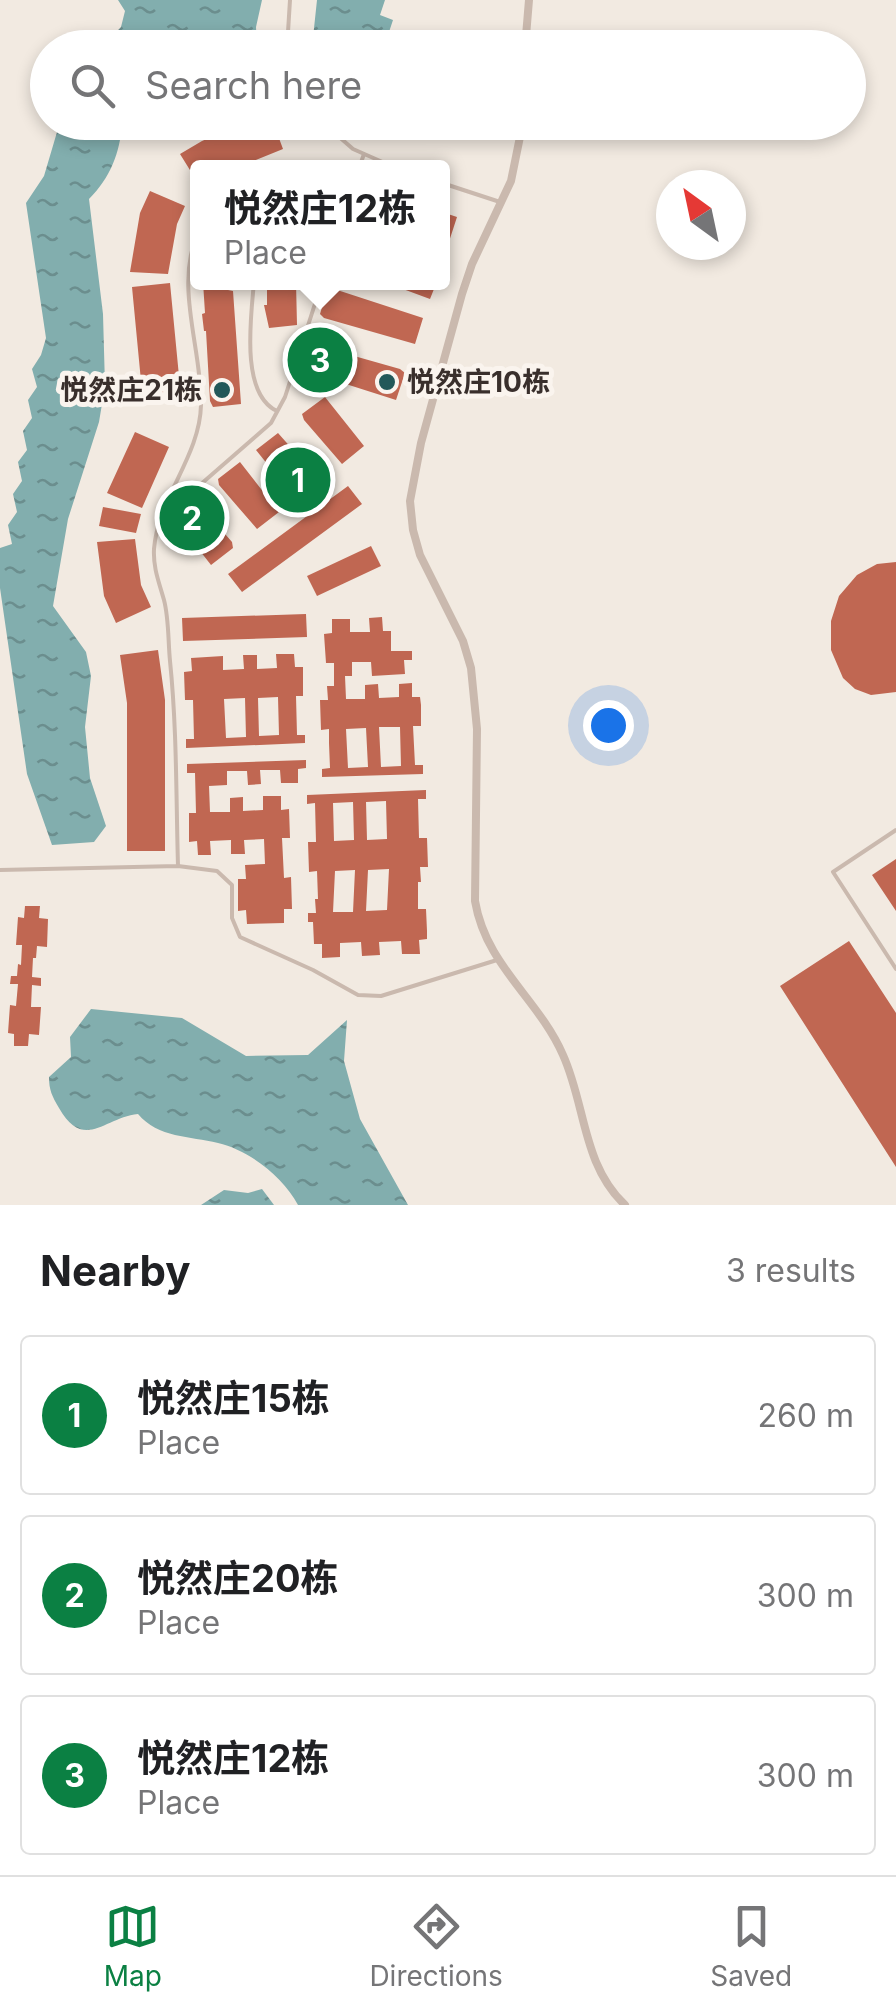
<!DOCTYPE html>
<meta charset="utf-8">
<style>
:root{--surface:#fff;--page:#f6f6f6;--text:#202124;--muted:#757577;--line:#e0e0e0;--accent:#0b8043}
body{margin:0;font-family:Inter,"Noto Sans SC",sans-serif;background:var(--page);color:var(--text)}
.compass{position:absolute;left:656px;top:170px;width:90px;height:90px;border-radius:50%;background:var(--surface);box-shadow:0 5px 15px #0003;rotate:327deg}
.you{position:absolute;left:608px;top:725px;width:35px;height:35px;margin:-25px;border:8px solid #fff;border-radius:50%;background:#1a73e8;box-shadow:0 0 0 15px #1a73e833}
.badge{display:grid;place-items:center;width:65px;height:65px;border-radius:50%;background:var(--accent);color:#fff;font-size:32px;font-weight:700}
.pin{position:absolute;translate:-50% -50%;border:5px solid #fff;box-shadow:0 2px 10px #0006}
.popup{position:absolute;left:190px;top:160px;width:260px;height:130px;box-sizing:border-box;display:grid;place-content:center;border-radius:10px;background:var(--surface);filter:drop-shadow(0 2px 8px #0005);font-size:32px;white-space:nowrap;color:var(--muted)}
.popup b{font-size:38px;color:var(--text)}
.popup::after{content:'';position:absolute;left:50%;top:100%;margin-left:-20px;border:20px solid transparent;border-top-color:var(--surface)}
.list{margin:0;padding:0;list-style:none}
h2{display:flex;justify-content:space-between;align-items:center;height:130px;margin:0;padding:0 40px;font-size:42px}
h2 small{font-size:32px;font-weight:400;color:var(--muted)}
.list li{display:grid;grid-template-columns:65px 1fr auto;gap:30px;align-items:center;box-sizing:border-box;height:160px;margin:0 20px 20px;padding:0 20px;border:2px solid var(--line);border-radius:10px}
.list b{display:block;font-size:38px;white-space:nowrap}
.list p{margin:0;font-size:32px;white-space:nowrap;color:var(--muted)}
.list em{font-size:32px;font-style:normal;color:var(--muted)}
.icon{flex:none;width:55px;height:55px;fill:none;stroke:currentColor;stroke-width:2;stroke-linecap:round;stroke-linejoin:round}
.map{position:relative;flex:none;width:896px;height:1205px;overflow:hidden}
.search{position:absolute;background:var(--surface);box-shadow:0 5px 15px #0003;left:30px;right:30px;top:30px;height:110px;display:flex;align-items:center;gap:25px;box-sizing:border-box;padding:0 35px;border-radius:55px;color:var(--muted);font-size:38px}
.sheet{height:670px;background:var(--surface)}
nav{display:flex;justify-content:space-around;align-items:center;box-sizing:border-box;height:140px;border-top:2px solid var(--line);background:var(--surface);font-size:28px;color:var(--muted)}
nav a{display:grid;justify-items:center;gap:5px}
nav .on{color:var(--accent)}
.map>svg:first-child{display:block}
.water{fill:url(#water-ripples)}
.building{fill:#c06752;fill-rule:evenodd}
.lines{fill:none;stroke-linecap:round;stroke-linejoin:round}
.service{stroke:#cab9ae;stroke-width:4}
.minor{stroke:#cab9ae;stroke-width:8}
.poi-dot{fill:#235859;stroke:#faf4ee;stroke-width:4}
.labels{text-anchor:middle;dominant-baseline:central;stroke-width:10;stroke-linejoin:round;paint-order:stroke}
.poi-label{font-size:28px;font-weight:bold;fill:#392f2c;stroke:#faf4ee;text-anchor:start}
</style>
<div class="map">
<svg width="896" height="1205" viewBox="0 0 896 1205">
<defs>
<pattern id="water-ripples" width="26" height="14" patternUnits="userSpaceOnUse" patternTransform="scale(2.5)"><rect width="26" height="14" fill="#82aeae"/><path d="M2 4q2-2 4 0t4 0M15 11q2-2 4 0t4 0" fill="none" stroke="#6b8e8e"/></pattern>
</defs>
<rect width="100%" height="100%" fill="#f2eae1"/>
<path class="water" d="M118 0H262L256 27 257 47H102L121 27 125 11Z
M317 0H385L380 15 393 20 384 47H312Z
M60 122 125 123 122 124C120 153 110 178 89 199L103 314 105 386 99 422 68 519 53 606 86 652 91 676 85 727 90 778 106 826 94 842 52 845 27 774 0 588V548L12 544 8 525 17 512 13 494 22 481 18 462 27 450 23 431 32 418 28 400 37 387 32 369 41 355 46 338 26 203 44 176Z
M91 1009 182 1018 246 1056 308 1055 347 1020 344 1061 360 1119 408 1205H298C283 1177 249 1150 218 1143 190 1136 158 1138 138 1114 105 1117 84 1152 59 1108 52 1096 49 1090 49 1077L71 1057 70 1037Z
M262 1189 274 1205H201L224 1190 248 1193Z"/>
<path class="building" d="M246 122H273L283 149 236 168H198V183L180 154 202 141Z
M150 191 185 206 177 224 168 274 130 272 140 213Z
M448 214 457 217 444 257 442 218 446 219Z
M203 282H229L228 290 233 291 241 404 213 407 210 401 206 331H204L202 314 205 313Z
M267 282H296L297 325 269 328 264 305H267Z
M384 282H430L428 288 434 289 430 299Z
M170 283 181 397 143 402 132 287Z
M328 287 423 318 415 344 324 318 320 314Z
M317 342 333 348V350L400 369 405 373 396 400 302 370 310 343Z
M325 397 364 446 342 464 304 420 302 414Z
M135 432 169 447 142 508 107 493Z
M278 433 317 477 318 483 296 500 256 450Z
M240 462 279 512 257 529 219 485 218 479Z
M348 486 362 504 242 592 228 574Z
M194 498 232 542 233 548 211 565 172 515Z
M103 507 141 514 136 533 99 526Z
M135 539 141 585 151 607 116 623 104 596 97 542Z
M371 546 381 566 317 596 307 576Z
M896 562V692L871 695 855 689 843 678 831 650V621L839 596 857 575 877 564Z
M306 614 307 637 183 641 182 618Z
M382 617 383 631H391V651H412V660H404L405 674 372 676 371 662H352V676H345L346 699H365V685L378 684 379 698 399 697V684L412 683V697H420L421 705V726H413L415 765H423V774L322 777V769L330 768 329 743V729L321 730 320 700H328L327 686H334V663H326L324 634 332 633V619H350V632H370L369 618ZM379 727H400L401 766 381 767ZM366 728 368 767 348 768 346 729Z
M158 650 165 700V851H127V703L120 655Z
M276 654H294L295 667H303V696H296L297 735H305V743L186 748V739H194L193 700H185L184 672 192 671 191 658 223 656V670L244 669 243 655H257V669L277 668ZM278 697 279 735 259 736 258 698ZM245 698 246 737 226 738 224 699Z
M306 760V768L298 769V783H281L280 770H260L261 784 248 785 247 771H227V785L209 786 210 812H230V798L243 797V811L263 810V796H281V810L289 809 290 838H282L284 878 291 877 292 909H284V923L247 924 246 910 238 911V879H246L245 865 265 864 264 839 244 840 245 854H231V840L210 841 211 855H198L197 841 189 842V813H196L195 773H187V764Z
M426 790V799H418L419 838H427L428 867H420L421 882H418V909H426L427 931V939L419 940 420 954H402L401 941 379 942 380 955 362 956 361 942 340 943V957L322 958V944H314L313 922H308V913H316L315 899H318L317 871 309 872 308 842H316L315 803 307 804V795ZM386 801 387 839 367 840 366 802ZM353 802 354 840 334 841 333 803ZM389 869 387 910 366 911 368 870ZM355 870 353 912H333L335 871Z
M896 859V911L872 875Z
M25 906H40L39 918 48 919 47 947 37 946 36 958H33L32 977 41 978V986L32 985 31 1007H41L39 1035 29 1034 28 1046H14V1034L8 1033 10 1005 16 1006 18 984H10L11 976H17L18 964 21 965 22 945H16L18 917 24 918Z
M849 941 896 1013V1167L780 986Z"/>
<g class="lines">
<path class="service" d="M287 48 290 0
M322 122 353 149 396 168
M359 168 364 154
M442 183 500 202
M254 282C251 317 240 394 277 411
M172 496 193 491 271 423 285 397 322 282
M896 830 833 872 896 969
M178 866C176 797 177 729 170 661 168 641 169 619 164 600 159 582 153 568 154 549 158 498 200 456 201 405 202 348 174 287 198 232
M0 870 178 866 217 871 232 885V918L240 937 313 970 358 995 381 996 497 960"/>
<path class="minor" d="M525 48 529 0
M523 122 511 181 472 264 462 294 421 443 410 501 413 530 420 555 463 641 471 668 477 729 475 901C486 966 538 998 563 1055 586 1106 582 1164 625 1205"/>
</g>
<g class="poi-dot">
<circle cx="387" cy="382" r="10"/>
<circle cx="222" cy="390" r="10"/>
</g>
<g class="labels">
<g class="poi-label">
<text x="407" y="382">悦然庄10栋</text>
<text x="202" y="390" text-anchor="end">悦然庄21栋</text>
</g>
</g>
</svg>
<svg class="compass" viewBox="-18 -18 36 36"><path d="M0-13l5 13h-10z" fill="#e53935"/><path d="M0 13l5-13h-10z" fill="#757577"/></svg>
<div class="you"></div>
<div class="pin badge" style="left:298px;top:480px">1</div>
<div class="pin badge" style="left:192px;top:518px">2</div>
<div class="pin badge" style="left:320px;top:360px">3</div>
<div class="popup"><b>悦然庄12栋</b>Place</div>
<div class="search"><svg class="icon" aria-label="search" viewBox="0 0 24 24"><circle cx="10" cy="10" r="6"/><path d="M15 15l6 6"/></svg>Search here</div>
</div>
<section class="sheet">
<h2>Nearby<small>3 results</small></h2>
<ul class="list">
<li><span class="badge">1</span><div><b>悦然庄15栋</b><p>Place</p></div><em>260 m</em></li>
<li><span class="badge">2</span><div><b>悦然庄20栋</b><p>Place</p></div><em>300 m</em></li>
<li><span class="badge">3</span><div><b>悦然庄12栋</b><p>Place</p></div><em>300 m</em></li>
</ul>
</section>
<nav>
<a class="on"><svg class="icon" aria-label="map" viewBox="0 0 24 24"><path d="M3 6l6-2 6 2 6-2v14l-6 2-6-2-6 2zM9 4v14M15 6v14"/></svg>Map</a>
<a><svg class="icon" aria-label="directions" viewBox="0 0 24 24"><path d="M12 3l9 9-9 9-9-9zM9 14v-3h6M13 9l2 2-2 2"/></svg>Directions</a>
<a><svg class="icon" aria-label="saved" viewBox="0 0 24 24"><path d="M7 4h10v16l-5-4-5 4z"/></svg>Saved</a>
</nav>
